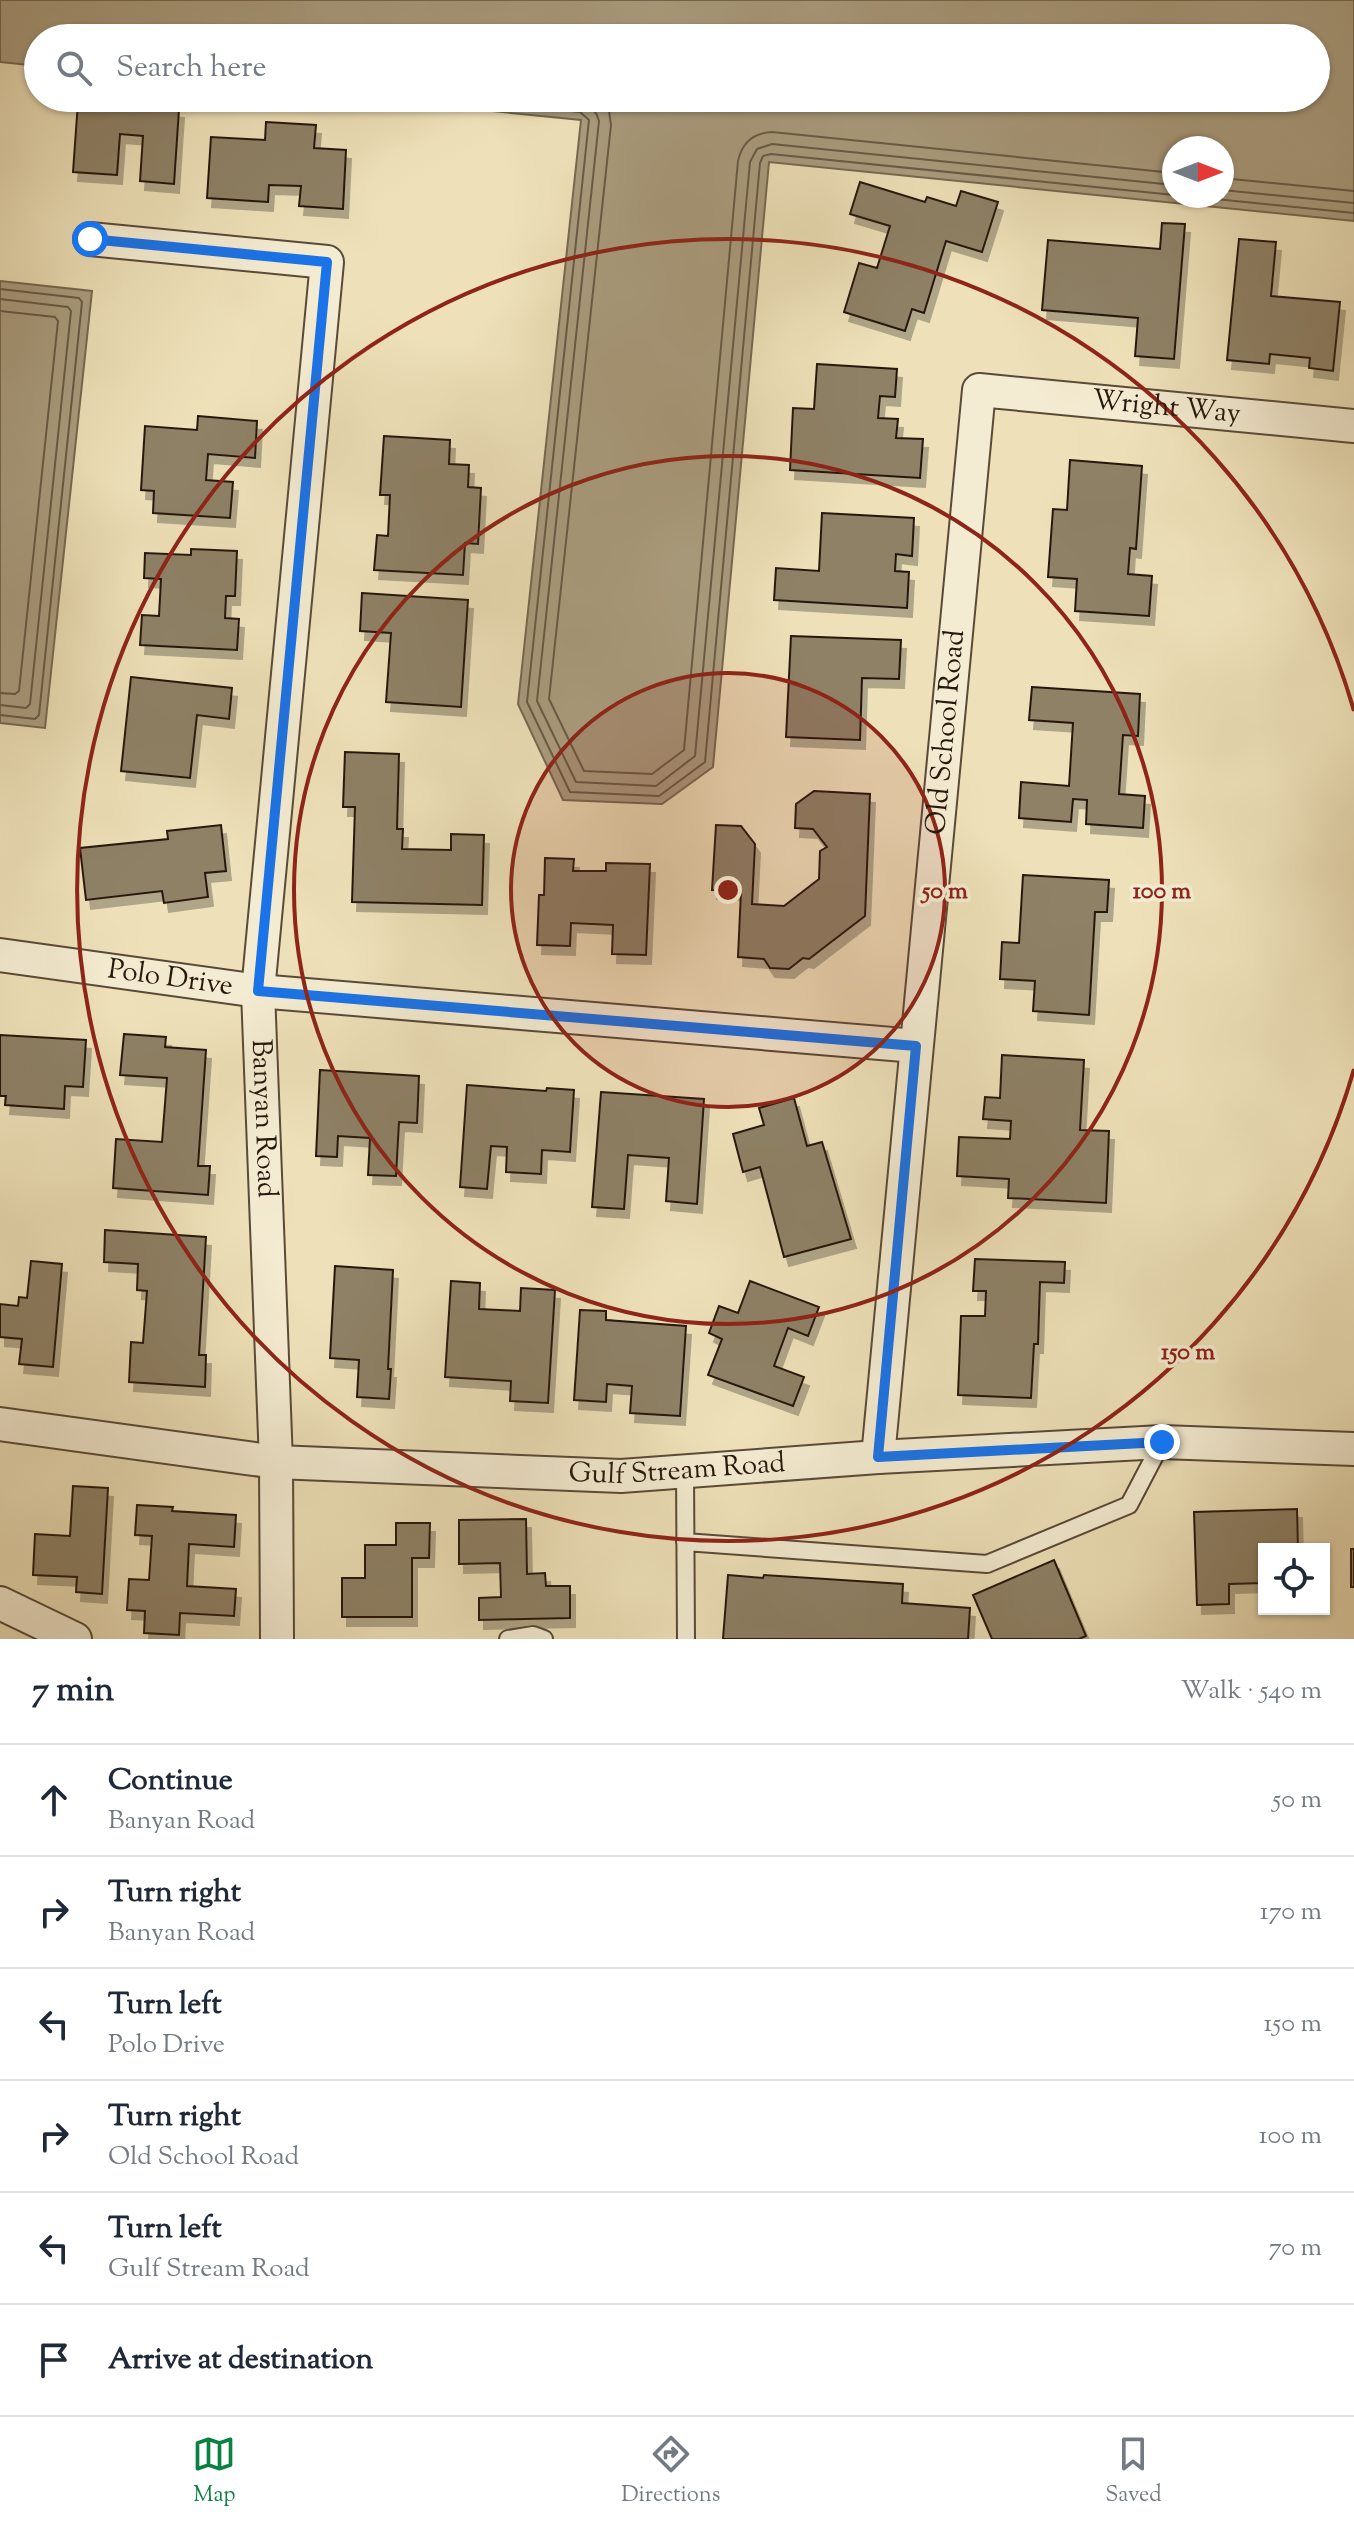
<!DOCTYPE html>
<meta charset="utf-8">
<style>
:root{--surface:#fff;--page:#f2f2f3;--text:#1f2937;--muted:#747a83;--line:#e0e1e3;--accent:#0b8043}
body{margin:0;font-family:"Sorts Mill Goudy",serif;background:var(--page);color:var(--text)}
.controls{position:absolute;right:24px;bottom:24px;display:grid;overflow:hidden;border-radius:0px;box-shadow:0 2px 6px #0004}
.controls button{width:72px;height:72px;display:grid;place-items:center;padding:0;border:0;border-bottom:2px solid var(--line);background:var(--surface);color:var(--text);font:40px sans-serif}
.compass{position:absolute;left:1162px;top:136px;width:72px;height:72px;border-radius:50%;background:var(--surface);box-shadow:0 2px 6px #0004;rotate:90deg}
.stop{position:absolute;width:24px;height:24px;margin:-18px;border:6px solid #1a73e8;border-radius:50%;background:#fff}
.stop.end{background:#1a73e8;border-color:#fff;box-shadow:0 2px 8px #0008}
.list{margin:0;padding:0;list-style:none}
h2{display:flex;justify-content:space-between;align-items:center;height:104px;margin:0;padding:0 32px;font-size:34px}
h2 small{font-size:26px;font-weight:400;color:var(--muted)}
.list li{display:grid;grid-template-columns:52px 1fr auto;gap:24px;align-items:center;box-sizing:border-box;height:112px;padding:0 32px;border-top:2px solid var(--line)}
.list b{display:block;font-size:30px;white-space:nowrap}
.list p{margin:0;font-size:26px;white-space:nowrap;color:var(--muted)}
.list em{font-size:26px;font-style:normal;color:var(--muted)}
.icon{flex:none;width:44px;height:44px;fill:none;stroke:currentColor;stroke-width:2;stroke-linecap:round;stroke-linejoin:round}
.map{position:relative;flex:none;width:1354px;height:1639px;overflow:hidden}
.search{position:absolute;background:var(--surface);box-shadow:0 2px 6px #0004;left:24px;right:24px;top:24px;height:88px;display:flex;align-items:center;gap:20px;box-sizing:border-box;padding:0 28px;border-radius:44px;color:var(--muted);font-size:30px}
.sheet{height:776px;background:var(--surface)}
nav{display:flex;justify-content:space-around;align-items:center;box-sizing:border-box;height:112px;border-top:2px solid var(--line);background:var(--surface);font-size:22px;color:var(--muted)}
nav a{display:grid;justify-items:center;gap:4px}
nav .on{color:var(--accent)}
.map>svg:first-child{display:block}
.water{fill:#aa9d7f;stroke:#766851;stroke-width:2;fill-rule:evenodd}
.lines{fill:none;stroke-linecap:round;stroke-linejoin:round}
.shore{stroke:#685a46;stroke-width:2}
.building{fill:#8e8166;stroke:#27180d;stroke-width:2;filter:url(#shadow)}
.lane-casing{stroke:#594a38;stroke-width:20}
.street-casing{stroke:#594a38;stroke-width:36}
.lane{stroke:#f4ecd2;stroke-width:16}
.street{stroke:#f4ecd2;stroke-width:32}
.route{stroke:#1a73e8;stroke-width:10}
.ring{fill:none;stroke:#8f2418;stroke-width:4}
.labels{text-anchor:middle;dominant-baseline:central;stroke-width:7;stroke-linejoin:round;paint-order:stroke}
.street-label{font-size:28px;fill:#27180d;stroke:#f4ecd2}
.centre{fill:#8f2418;stroke:#f4ecd2;stroke-width:4}
.ring-label{font-size:24px;text-anchor:middle;font-weight:bold;fill:#8f2418;stroke:#f4ecd2;stroke-width:7;stroke-linejoin:round;paint-order:stroke}
</style>
<div class="map">
<svg width="1354" height="1639" viewBox="0 0 1354 1639">
<defs>
<filter id="shadow"><feDropShadow dx="5" dy="9" stdDeviation="0" flood-color="#0004"/></filter>
</defs>
<rect width="100%" height="100%" fill="#eee1b9"/>
<filter id="stains"><feTurbulence type="fractalNoise" baseFrequency=".0025" numOctaves="4"/><feColorMatrix values="0 0 0 0 .2 0 0 0 0 .09 0 0 0 0 .02 0 0 0 .5 -.17"/></filter>
<radialGradient id="worn" r=".72"><stop offset=".6" stop-color="#630" stop-opacity="0"/><stop offset="1" stop-color="#630" stop-opacity=".3"/></radialGradient>
<path class="water" d="M0 0H1354V221L769 162 713 767 662 804 563 800 518 704 581 120 362 98H1316V38H38V66L0 62ZM1174 148H1222V196H1174Z
M0 281 92 291 45 728 0 723Z"/>
<g class="lines">
<path class="shore" d="M443 98 580 112 589 120 527 702 570 792 659 796 705 762 760 163 763 156 771 154 1174 195
M545 98C565 100 593 96 599 121L537 701 576 782 656 786 695 756 750 162 757 149 772 144 1174 185
M600 98 609 111 611 125 549 699 584 771 652 774 684 750 738 161C742 143 753 133 772 132L1174 173
M1222 178 1354 191
M1222 190 1354 203
M1186 196 1354 213
M0 289 79 298 82 302 39 715 35 719 0 715
M0 299 68 307 71 311 30 704 26 708 0 705
M0 311 55 317 58 321 19 691 15 694 0 693"/>
</g>
<path class="building" d="M78 102 179 109 174 184 140 181 143 136 120 134 117 175 73 172Z
M266 122 316 125 314 148 346 150 343 209 299 206 301 186 269 185 268 202 207 198 211 137 265 140Z
M860 182 925 202 927 197 956 206 961 191 998 202 982 252 946 241 924 313 912 309 905 331 844 312 859 263 877 268 890 226 850 214Z
M1162 223 1185 224 1174 359 1135 356 1138 318 1042 310 1048 240 1160 249Z
M1239 239 1276 242 1271 296 1340 302 1333 371 1309 368 1310 358 1270 354 1269 364 1227 360Z
M817 364 897 369 895 397 880 396 878 418 898 419 896 438 923 439 920 478 790 470 793 408 814 409Z
M198 416 257 421 255 458 208 454 206 480 233 482 230 518 153 513 154 491 141 490 145 426 197 430Z
M384 436 450 440 449 464 469 465 468 487 481 488 478 544 465 543 463 575 374 570 377 535 388 536 390 495H380Z
M1070 460 1142 466 1136 549 1130 548 1128 574 1152 576 1149 616 1075 611 1077 579 1048 577 1053 509 1067 510Z
M822 513 914 518 912 556 896 554 895 571 909 572 907 608 774 600 776 568 819 571Z
M191 549 237 551 235 596H226L225 618 239 619 237 650 140 645 142 615 159 616 161 579 144 578 145 553 191 555Z
M362 593 468 600 461 707 386 702 391 633 360 631Z
M791 636 901 640 899 679 862 678 860 740 786 737Z
M131 677 232 688 229 719 197 715 190 778 121 771Z
M1032 687 1140 694 1138 736 1123 735 1119 794 1145 796 1143 828 1086 824 1087 800 1073 799 1071 822 1019 818 1021 782 1069 786 1073 723 1029 720Z
M345 752 399 754 397 829H403L402 849 451 850V834L484 835 482 905 352 902 355 807H343Z
M814 791 870 794 865 916 809 959 803 958 789 969 770 968 764 959 738 957 741 891 712 890 716 825 741 826 755 844 752 904 784 906 819 879 820 851 827 847 813 829 795 828 796 804Z
M221 825 226 871 205 873 208 897 164 903 162 891 86 900 80 848 168 839 167 831Z
M545 858 574 859 573 871H606V863L650 864 646 955 612 954 613 925 571 923 570 946 537 945 539 895H544Z
M1023 875 1109 880 1107 912H1095L1089 1015 1033 1011 1035 981 1000 979 1002 942 1019 943Z
M124 1034 166 1037 165 1047 206 1050 198 1166H210L208 1195 113 1188 116 1139 162 1142 167 1078 120 1075Z
M0 1035 86 1040 83 1087 65 1086 64 1109 5 1105 6 1096H0Z
M1002 1055 1084 1060 1080 1130 1109 1131 1106 1203 1008 1198 1009 1179 957 1176 959 1137 1010 1139 1011 1121 983 1119 985 1097 1000 1098Z
M320 1070 419 1076 417 1123 399 1122 396 1176 368 1175 370 1138 338 1136 337 1157 316 1156Z
M467 1085 546 1091 547 1088 574 1090 570 1152 542 1150 541 1174 506 1172 507 1147 491 1146 487 1189 460 1187Z
M601 1092 704 1099 697 1204 666 1201 669 1158 628 1155 624 1209 592 1207Z
M794 1098 807 1146 822 1142 851 1239 784 1257 760 1167 743 1172 733 1134 764 1125 759 1108Z
M105 1230 206 1237 199 1355H206L205 1387 129 1382 131 1342 143 1343 147 1291 137 1290 138 1264 104 1262Z
M975 1259 1065 1262 1064 1283 1040 1282 1038 1344H1034L1031 1398 958 1395 961 1316H985L986 1291H973Z
M31 1261 62 1264 53 1367 19 1364 22 1339 0 1337V1304L18 1306 19 1297 27 1298Z
M335 1266 393 1270 388 1369H391L389 1399 357 1397 359 1360 330 1358Z
M451 1281 480 1283 479 1309 520 1311 521 1288 555 1290 548 1403 510 1401 511 1381 445 1377Z
M750 1281 819 1307 808 1336 788 1328 774 1366 804 1377 793 1406 708 1375 722 1339 709 1333 719 1306 738 1313Z
M580 1310 606 1311V1320L686 1326 680 1416 630 1413 632 1386 607 1384 606 1402 574 1400Z
M73 1486 108 1488 102 1594 76 1592 77 1577 33 1575 35 1534 70 1536Z
M137 1505 173 1507 172 1511 236 1515 234 1547 189 1544 187 1586 236 1589 234 1616 180 1613 179 1635 144 1633 145 1611 127 1610 129 1579 149 1580 152 1536 135 1535Z
M1297 1509 1298 1549H1264V1583L1229 1584V1604L1197 1605 1194 1512Z
M526 1519 527 1574 545 1573 546 1586H570V1618L479 1620V1598L501 1597 500 1563 459 1564V1520Z
M396 1523H430L429 1558H412V1617H342V1578H365V1545H396Z
M1351 1549H1354V1587H1351Z
M1054 1560 1086 1636 1079 1639H992L973 1595Z
M728 1575 763 1578 764 1575 903 1584 902 1603 970 1608 968 1639H723Z"/>
<g class="lines">
<defs>
<path id="lane" d="M685 1471 686 1639
M685 1542 987 1564 1129 1505 1162 1442
M508 1639 533 1635 544 1639"/>
<g id="street">
<path id="s1" d="M90 239 327 262 258 991 276 1462 277 1639"/>
<path id="s2" d="M0 955 258 991 916 1046"/>
<path id="s3" d="M0 1424 276 1462 621 1476 878 1457 1162 1442 1354 1449"/>
<path id="s4" d="M878 1457 979 390 1354 426"/>
<path d="M0 1603 75 1639"/>
</g>
</defs>
<use href="#lane" class="lane-casing"/>
<use href="#street" class="street-casing"/>
<use href="#lane" class="lane"/>
<use href="#street" class="street"/>
</g>
<g class="lines">
<path class="route" d="M90 239 327 262 258 991 916 1046 878 1457 1162 1442"/>
</g>
<circle cx="728" cy="890" r="217" fill="#8f2418" fill-opacity=".12"/>
<g class="ring">
<circle cx="728" cy="890" r="217"/>
<circle cx="728" cy="890" r="434"/>
<path d="M1354 1069A651 651 0 1 1 1354 711"/>
</g>
<g class="labels">
<g class="street-label">
<text stroke="none"><textPath href="#s4" startOffset="1260">Wright Way</textPath></text>
<text stroke="none"><textPath href="#s4" startOffset="728">Old School Road</textPath></text>
<text stroke="none"><textPath href="#s2" startOffset="172">Polo Drive</textPath></text>
<text stroke="none"><textPath href="#s1" startOffset="1098">Banyan Road</textPath></text>
<text stroke="none"><textPath href="#s3" startOffset="680">Gulf Stream Road</textPath></text>
</g>
</g>
<circle cx="728" cy="890" r="12" class="centre"/>
<g class="ring-label">
<text x="945" y="898">50 m</text>
<text x="1162" y="898">100 m</text>
<text x="1188" y="1359">150 m</text>
</g>
<rect width="100%" height="100%" filter="url(#stains)"/>
<rect width="100%" height="100%" fill="url(#worn)"/>
</svg>
<div class="controls">
<button><svg class="icon" aria-label="locate" viewBox="0 0 24 24"><circle cx="12" cy="12" r="6"/><path d="M12 2v4M12 18v4M2 12h4M18 12h4"/></svg></button>
</div>
<svg class="compass" viewBox="-18 -18 36 36"><path d="M0-13l5 13h-10z" fill="#e53935"/><path d="M0 13l5-13h-10z" fill="#747a83"/></svg>
<div class="stop" style="left:90px;top:239px"></div>
<div class="stop end" style="left:1162px;top:1442px"></div>
<div class="search"><svg class="icon" aria-label="search" viewBox="0 0 24 24"><circle cx="10" cy="10" r="6"/><path d="M15 15l6 6"/></svg>Search here</div>
</div>
<section class="sheet">
<h2>7 min<small>Walk · 540 m</small></h2>
<ul class="list">
<li><svg class="icon" aria-label="ahead" viewBox="0 0 24 24"><path d="M12 20V5M6 11l6-6 6 6"/></svg><div><b>Continue</b><p>Banyan Road</p></div><em>50 m</em></li>
<li><svg class="icon" aria-label="right" viewBox="0 0 24 24"><path d="M7 20v-9h11M14 6l5 5-5 5"/></svg><div><b>Turn right</b><p>Banyan Road</p></div><em>170 m</em></li>
<li><svg class="icon" aria-label="left" viewBox="0 0 24 24"><path d="M17 20v-9H6M10 6l-5 5 5 5"/></svg><div><b>Turn left</b><p>Polo Drive</p></div><em>150 m</em></li>
<li><svg class="icon" aria-label="right" viewBox="0 0 24 24"><path d="M7 20v-9h11M14 6l5 5-5 5"/></svg><div><b>Turn right</b><p>Old School Road</p></div><em>100 m</em></li>
<li><svg class="icon" aria-label="left" viewBox="0 0 24 24"><path d="M17 20v-9H6M10 6l-5 5 5 5"/></svg><div><b>Turn left</b><p>Gulf Stream Road</p></div><em>70 m</em></li>
<li><svg class="icon" aria-label="arrive" viewBox="0 0 24 24"><path d="M6 21V4h12l-3 4 3 4H6"/></svg><div><b>Arrive at destination</b></div></li>
</ul>
</section>
<nav>
<a class="on"><svg class="icon" aria-label="map" viewBox="0 0 24 24"><path d="M3 6l6-2 6 2 6-2v14l-6 2-6-2-6 2zM9 4v14M15 6v14"/></svg>Map</a>
<a><svg class="icon" aria-label="directions" viewBox="0 0 24 24"><path d="M12 3l9 9-9 9-9-9zM9 14v-3h6M13 9l2 2-2 2"/></svg>Directions</a>
<a><svg class="icon" aria-label="saved" viewBox="0 0 24 24"><path d="M7 4h10v16l-5-4-5 4z"/></svg>Saved</a>
</nav>
